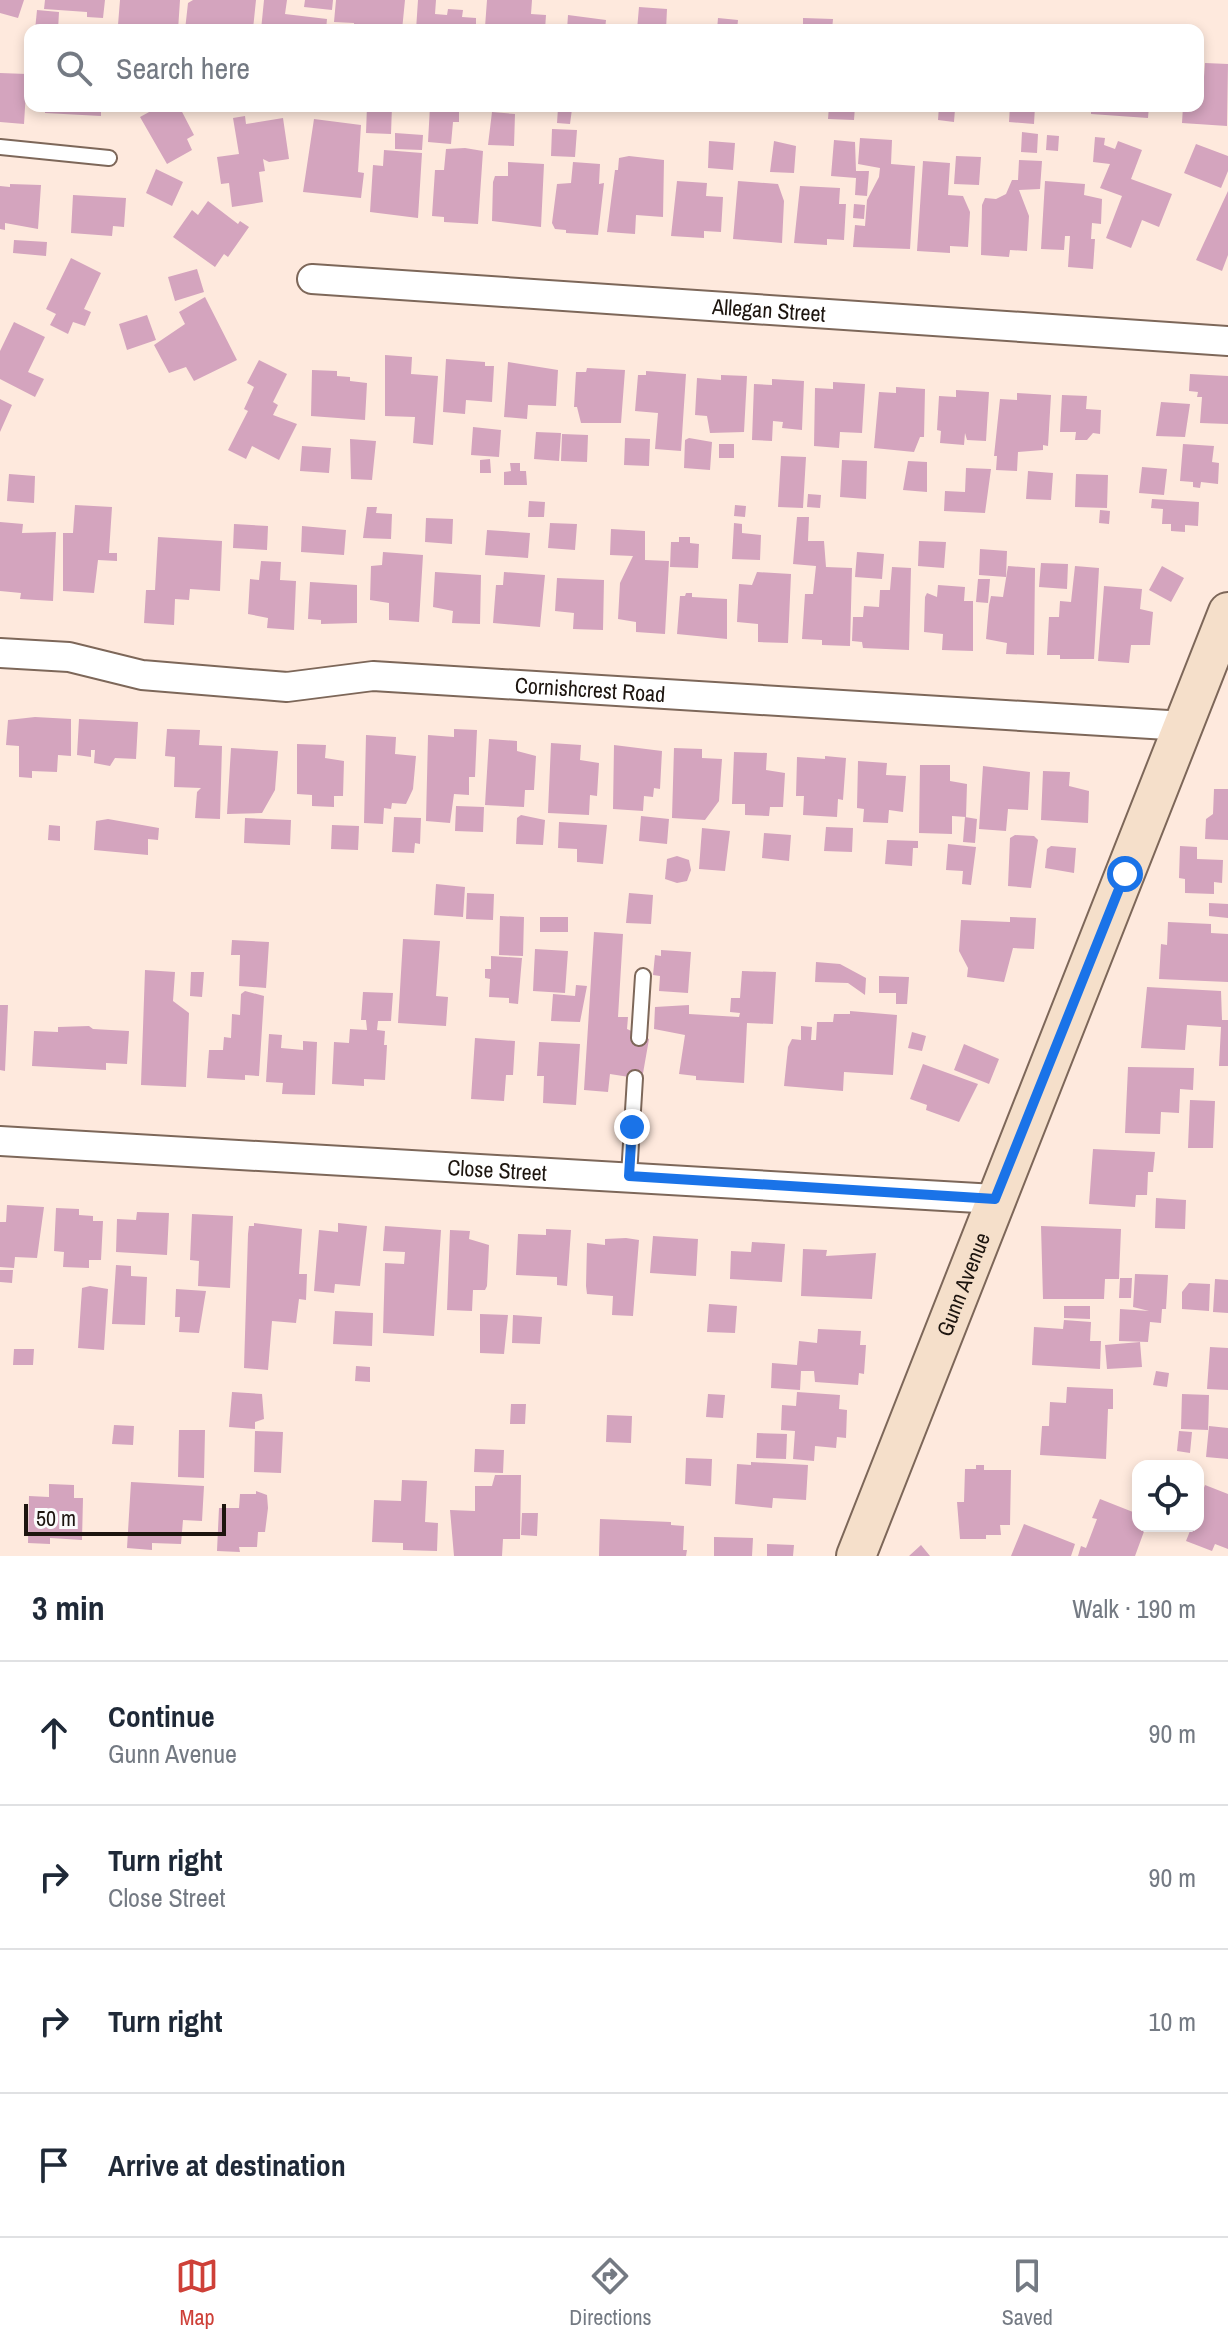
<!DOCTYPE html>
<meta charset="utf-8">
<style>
:root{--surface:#fff;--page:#f2f2f3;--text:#1f2937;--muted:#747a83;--line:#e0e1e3;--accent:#ce4038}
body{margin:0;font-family:"Archivo Narrow",sans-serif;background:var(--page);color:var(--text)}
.controls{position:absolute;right:24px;bottom:24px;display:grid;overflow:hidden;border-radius:16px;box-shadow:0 4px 12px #0003}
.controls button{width:72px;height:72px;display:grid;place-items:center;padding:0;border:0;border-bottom:2px solid var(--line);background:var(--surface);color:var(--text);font:40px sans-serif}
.scale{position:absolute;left:24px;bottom:20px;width:202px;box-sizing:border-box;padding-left:8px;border:4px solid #1d150f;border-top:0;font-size:22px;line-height:28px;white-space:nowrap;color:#1d150f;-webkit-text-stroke:6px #fbfbfb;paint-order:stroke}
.stop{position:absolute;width:24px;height:24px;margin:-18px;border:6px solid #1a73e8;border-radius:50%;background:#fff}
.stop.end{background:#1a73e8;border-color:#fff;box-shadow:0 2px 8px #0008}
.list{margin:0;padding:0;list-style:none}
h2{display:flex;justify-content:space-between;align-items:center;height:104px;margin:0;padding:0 32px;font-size:34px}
h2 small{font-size:26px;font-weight:400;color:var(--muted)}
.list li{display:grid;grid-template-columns:52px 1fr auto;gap:24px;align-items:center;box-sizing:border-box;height:144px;padding:0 32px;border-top:2px solid var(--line)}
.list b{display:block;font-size:30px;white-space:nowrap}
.list p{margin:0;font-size:26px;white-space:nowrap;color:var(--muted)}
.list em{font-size:26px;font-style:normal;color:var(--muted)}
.icon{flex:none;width:44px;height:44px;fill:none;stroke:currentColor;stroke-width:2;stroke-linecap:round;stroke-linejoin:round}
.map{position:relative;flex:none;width:1228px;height:1556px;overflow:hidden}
.search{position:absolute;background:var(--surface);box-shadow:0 4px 12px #0003;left:24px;right:24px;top:24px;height:88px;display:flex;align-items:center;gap:20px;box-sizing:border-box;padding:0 28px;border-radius:16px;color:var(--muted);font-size:30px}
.sheet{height:680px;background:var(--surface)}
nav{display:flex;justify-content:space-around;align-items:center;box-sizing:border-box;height:112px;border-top:2px solid var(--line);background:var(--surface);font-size:22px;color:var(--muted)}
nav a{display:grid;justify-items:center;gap:4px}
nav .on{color:var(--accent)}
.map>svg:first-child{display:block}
.building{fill:#d4a4be}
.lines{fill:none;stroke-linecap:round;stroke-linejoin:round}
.lane-casing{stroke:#7d6759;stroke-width:18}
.street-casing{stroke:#7d6759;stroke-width:32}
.secondary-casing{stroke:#7d6759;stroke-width:42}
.lane{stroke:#fff;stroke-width:14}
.street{stroke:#fff;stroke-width:28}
.secondary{stroke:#f5dfca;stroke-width:38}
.route{stroke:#1a73e8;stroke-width:10}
.labels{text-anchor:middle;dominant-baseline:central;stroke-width:7;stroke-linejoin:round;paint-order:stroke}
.street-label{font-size:22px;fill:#1d150f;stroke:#fbfbfb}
</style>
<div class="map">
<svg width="1228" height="1556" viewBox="0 0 1228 1556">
<rect width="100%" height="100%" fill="#fee9dd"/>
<path class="building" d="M0 0H24L18 18 0 13Z
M45 0H105L103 18 87 17V12L44 9Z
M120 0H180L178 30H135V26L118 25Z
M193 0H256L253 29 185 30 188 3Z
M264 0H287L285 14 327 19 326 30H261Z
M305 0H333L332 10 304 7Z
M336 0H405L402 30H354V23L334 22Z
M418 0H436L435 14 447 15 448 9 463 10 462 17 476 18V30H416Z
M487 0H532L531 14 546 15 545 30 485 27Z
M639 7 667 9 666 30H637Z
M37 10 59 12 58 30H35Z
M568 15 606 20 605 30H567Z
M718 18 738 20 737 30H717Z
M803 18 833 19 832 30H803Z
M1205 63 1228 64 1227 126 1182 123 1183 106H1198V77H1204Z
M0 73 27 74 24 124 0 122Z
M45 106H101V116L45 113Z
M160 106H179L194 135 187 139 192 150 167 164 140 117Z
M367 106H392L391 134 366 133Z
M430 106H459V122H453L451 144 428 142Z
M829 106H855L854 120 828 119Z
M939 106H982V111L955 109 954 122 938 120Z
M1010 106H1035L1034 124 1009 122Z
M1091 106H1149L1148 118 1091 114Z
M558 108 572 109 570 124 557 123Z
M492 112 515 114 514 146 488 145Z
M245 116 246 124 283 118 289 159 269 162 263 159 265 171 259 172 263 202 232 207 229 183 221 184 217 157 239 154 233 118Z
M314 119 361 125 358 172 364 173 361 198 303 192Z
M552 129 577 130 575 157 551 156Z
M1022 132 1038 134 1037 153 1021 152Z
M395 133 423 135 422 150 395 149Z
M1047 135 1059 136 1058 151 1046 150Z
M1095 137 1105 138 1104 145 1115 149 1118 141 1142 150 1131 179 1172 194 1159 227 1142 220 1131 248 1106 238 1122 196 1100 188 1110 164 1093 162Z
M860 138 892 140 891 164 915 166 910 249 853 247 855 225 865 226 867 200 879 177 880 168 858 164Z
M834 140 855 142 856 171H869L867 196 855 195 856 178 831 176Z
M709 141 735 143 733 170 708 168Z
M774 141 796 146 794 173 770 172Z
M1196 144 1228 156V171L1221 188 1184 173Z
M465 148 483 151 478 224 444 222V217L432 216 435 170H444L446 149Z
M384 150 422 153 418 218 370 212 373 165 383 166Z
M629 156 664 160 663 217 636 215 635 234 607 232 615 170H618L619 158Z
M956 156 981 157 979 185 954 184Z
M1019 160 1042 161 1040 189 1019 190 1029 216 1027 251 1010 250 1009 257 981 255 982 205 985 198 996 199 1006 194 1012 180H1018Z
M923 161 950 163 948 195 963 196 970 212 968 247 950 246V253L917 251Z
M508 162 544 164 541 227 492 221 493 182 495 176H508Z
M573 162 600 164 599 184 604 183 598 235 566 233V230L555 229 552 223 557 184 571 183Z
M156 169 183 182 172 206 146 193Z
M677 181 707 183 706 196 723 197 721 232 704 231V238L671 236Z
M738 181 778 184 784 201 782 243 733 239Z
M1045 181 1085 184 1084 195 1102 199 1101 224 1092 223 1091 239H1095L1093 269 1068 267 1070 236H1065L1064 250 1041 249Z
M10 184 41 185 38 229 5 223V230L0 229V186L10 187Z
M800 186 840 188 839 204H846L844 240 827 239V245L794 243Z
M1228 191V255L1222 271 1196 260Z
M73 195 126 198 124 227 113 226 112 236 71 233Z
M208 201 238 224 240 221 249 227 228 257 224 254 215 267 173 237 192 210 198 215Z
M854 204 865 205 864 219 853 218Z
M14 240 47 242 46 256 13 253Z
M71 258 101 273 84 309 91 312 85 326 73 322 68 334 50 325 56 314 46 309Z
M197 269 204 292 175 301 168 277Z
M205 297 237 360 194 381 186 367 169 373 154 345 185 324 179 312Z
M147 315 156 340 127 350 119 324Z
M14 322 45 337 28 372 44 379 35 397 0 379V351Z
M385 355 412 357 411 374 438 376 433 445 413 443 415 417 385 416Z
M446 359 485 362V366H494L492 402 466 400 465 414 443 412Z
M259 360 287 374 273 402 278 405 273 415 297 424 279 460 252 446 246 459 228 450 248 411 244 409 254 387 247 383Z
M508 362 558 370 556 406 528 405 527 419 504 417Z
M587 368 625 370 621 423H581L577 407H574L576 372H586Z
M312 370 337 371V376L350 377V381L367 383 365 420 311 416Z
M646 371 686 374 681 451 655 449 658 413 635 411 638 375H646Z
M1190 374 1228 376V424L1200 423 1202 397H1197L1198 392 1189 391Z
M721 375 747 376 744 432 710 433 707 416 695 415 697 378 721 380Z
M772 379 804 381 802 430 782 428 783 422 773 421 772 441 752 440 754 384 772 385Z
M833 382 865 384 862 433 840 432 839 448 814 446 815 388 833 389Z
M896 387 925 389 924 437H920L914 452 874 448 879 392 896 393Z
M956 390 989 392 986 441 967 440 965 433 964 445 940 443 941 431 937 430 939 396 956 397Z
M1017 393 1051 395 1048 446 1043 445V450L1018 452 1017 471 996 470 997 456H994L1000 399 1017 400Z
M1062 395 1087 396 1086 409 1101 410 1100 434 1093 433 1087 440H1075L1076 432H1060Z
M0 399 12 405 0 432Z
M1161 402 1190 404 1185 437 1156 436Z
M473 427 501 430 499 457 471 455Z
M536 432 561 433 559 461 534 459Z
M562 434 588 435 587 462 561 461Z
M625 438 650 439 649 466 624 465Z
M689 438 712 442 710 470 684 468 685 440Z
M350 439 376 441 372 480 351 479Z
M719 444H734V458H719Z
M1183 444 1214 446 1212 462 1219 463 1218 484 1201 482 1200 488 1193 487V482L1180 481Z
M302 446 331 448 329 473 300 471Z
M781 456 806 457 803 508 778 507Z
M490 459 491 473H480V460Z
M842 460 867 461 866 499 840 497Z
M908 461 927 462V492L903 490Z
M510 463H520V471H526L527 485H504V472L511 471Z
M1142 467 1167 469 1164 495 1139 493Z
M966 468 991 469 985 513 944 511 945 491 965 492Z
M1028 471 1053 473 1051 500 1026 499Z
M9 474 35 476 34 503 7 501Z
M1076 474 1108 475 1107 508 1075 507Z
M808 494 821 495 820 508 807 507Z
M1152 499 1199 502 1198 526 1185 525V532L1171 531V524H1162L1163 509 1151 508Z
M529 501 545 502 544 517H528Z
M75 505 112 507 109 553H117V561L98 560 94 593 63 591V533H73Z
M735 505 746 506 745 517 734 516Z
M367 507H377L376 513 392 514 391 539 363 538Z
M1100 510 1110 511 1109 524 1099 523Z
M797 517H809L808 541H824L826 567 852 568 850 646 822 645V640L802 639 805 594H813L816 566 793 564Z
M426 518 453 519 452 544 425 542Z
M0 522 23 524 22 533 56 532 53 601 20 599 21 593 0 591Z
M550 523 577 524 575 550 548 548Z
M734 523 742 524V533L761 535 760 560 732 559Z
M234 524 268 526 267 550 233 548Z
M302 526 346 530 344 555 301 552Z
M611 529 645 531V560L669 561 665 634 636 632V622L618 619 620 583 633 556 610 555Z
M487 530 530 533 528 558 485 555Z
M158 537 222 541 220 591 190 589 189 600 175 599 174 625 144 623 146 590H155Z
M679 537H690V543L699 544 698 568 670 567 671 542H679Z
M919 541 946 542 944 568 918 566Z
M980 549 1007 551 1006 577 979 575Z
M383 552 423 555 419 622 389 620V603L370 600 371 566 382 565Z
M857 552 884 554 882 579 855 577Z
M261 561 281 562 280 580 296 581 294 630 267 628 268 618 248 614 250 579 259 580Z
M1041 563 1068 564 1067 589 1039 587Z
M1008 566 1035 568 1034 655 1006 654 1007 643 986 639 989 605 991 596 1003 597Z
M1075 566 1099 568 1094 659H1060V655H1047L1049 617H1059L1060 601 1071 602Z
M1162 566 1184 578 1171 602 1149 590Z
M892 567 911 568 909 650 863 648 862 642 852 641 853 617H863L864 606 879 607 880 590H890Z
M435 572 481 575 480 624 452 623 453 611 433 607Z
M504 572 545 575 540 627 493 623 496 585H503Z
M757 572 791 574 788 643 758 642V624L737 622 739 584 752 585Z
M557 578 604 580 603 630 573 629 574 613 555 611Z
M978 579H990L988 603 976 602Z
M310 582 357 585V623L321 624V620L308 619Z
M938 585 965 587 964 601H973V651L942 650 943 634 924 632 925 597 927 593 937 597Z
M1104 586 1142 589 1140 609 1153 612 1150 645H1131L1129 663 1098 661Z
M686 593H692V597L727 599V639L677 634 680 596H685Z
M35 717 71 719V756L58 755 57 772 32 771V778L19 777V746L6 745 8 720Z
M79 719 138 722 136 759 115 758 110 766 94 763 95 750H91V757L77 755Z
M167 729 200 730 199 745 222 746 220 819 195 818 197 792 201 788 174 787 175 757 165 756Z
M454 729 477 730 475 777H469V795L454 794 450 823 426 821 428 735 454 737Z
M366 735 396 737 395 754 416 756 413 789 406 804 392 803 391 809 384 808 383 824 364 823Z
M489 739 517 741V751L536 756 534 790H525L524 807 485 805Z
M551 743 581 745 580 760 599 763 597 796 590 795 589 815 548 813Z
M297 744 326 745 325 758 344 761 343 796H334V807L312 806V795L297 794Z
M614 745 662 751 660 789 654 788 653 797 644 796 643 811 613 809Z
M231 748 278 751 275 790 262 813 227 814Z
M674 748 702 749V758L722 759 719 801 705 820 672 818Z
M734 752 767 753 766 770 785 773 783 807H770L769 816 745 815V804H732Z
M825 756 846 758 843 800 838 799 837 817 803 815 804 796H796L797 757 825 759Z
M858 761 887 763 886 775 906 776 903 812 889 810 888 823 863 822 864 809 857 808Z
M920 765H950V781L967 784 966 817 952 816V834L919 833Z
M983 766 1030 772 1028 810 1008 809 1006 831 979 829Z
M1043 771 1070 772 1069 786 1089 791 1088 823 1041 820Z
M1214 789H1228V840L1205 839 1206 819 1213 814Z
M456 806 484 807 483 832 455 831Z
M521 815 545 820 543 845 516 844 517 818Z
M641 816 669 819 667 844 639 841Z
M394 817 421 818 420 844 415 843 414 853 392 852Z
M965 817 977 819 975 843 963 842Z
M245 818 291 820 290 845 244 843Z
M108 819 159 828 158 840 148 839V855L94 850 96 821Z
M559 822 607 825 603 864 577 862V849L558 848Z
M49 825 60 826V841L48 840Z
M332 825 359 826 358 850 331 849Z
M826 827 853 828 852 852 824 851Z
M702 828 730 831 725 871 699 869Z
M764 833 791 835 789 861 762 858Z
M1015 835 1034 836 1038 840 1031 888 1008 886 1010 838Z
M887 840 918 841V848H913L912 866 885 864Z
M948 844 976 847 971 885 962 884 963 871 946 870Z
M1051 846 1076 848 1074 873 1045 868 1047 849Z
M1180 846 1197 847V859L1223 860 1222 883 1214 882V894L1185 893V879L1179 878Z
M677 856 689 860 691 870 687 881 677 883 665 879 667 859Z
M436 884 465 887 463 917 434 915Z
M467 893 494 894 493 920 466 919Z
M629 893 653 895 651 924 626 923Z
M1209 903 1228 904V918L1209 916Z
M500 916 524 917 523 956 499 955Z
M540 917H568V932H540Z
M1010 917 1036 918 1034 949 1013 948 1004 982 967 977 968 968 959 951 961 920 1010 922Z
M1168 922 1211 924V933L1228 934V982L1159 979 1161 944 1167 945Z
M594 932 623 934 618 1017H628L627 1029 649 1039 642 1079 610 1074 608 1092 584 1090Z
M403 939 440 941 436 996 448 997 446 1026 398 1023Z
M232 940 269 942 266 988 239 986 240 955H231Z
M535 949 568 951 565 993 533 991Z
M661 950 691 952 688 993 659 991 660 976 653 975 655 955 661 956Z
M491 956 522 958 518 1004 509 1003V998L489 997 490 979 485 978V969H491Z
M816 962 840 964 866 978 865 995 848 983 815 982Z
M145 970 175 972 173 1001 189 1013 186 1087 141 1085Z
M742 971 776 972 773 1024 747 1023 744 1083 696 1080V1076L679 1074 685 1035 654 1029 655 1007 689 1005V1014L739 1017 740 1013 730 1012 731 998H740Z
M191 972H204L202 997 190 996Z
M879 976 909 977 907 1004H896V993H879Z
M576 985 587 986 580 1022 551 1021 553 994 575 996Z
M1147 987 1221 991 1222 1020H1228V1066H1219L1221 1027 1187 1025 1185 1050 1141 1048Z
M245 991 264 996 259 1076 245 1075V1080L207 1078 209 1050H223L224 1037 231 1038 232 1014 240 1015 241 994Z
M363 992 393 993 391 1021H378L377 1030 385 1031 384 1045H387L385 1080 364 1079V1086L332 1084 334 1042 349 1043 350 1029 367 1030 366 1020H361Z
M0 1005H8L5 1071 0 1070Z
M850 1011 897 1015 893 1075 844 1072 843 1091 784 1086 788 1047 792 1039 801 1040V1026L812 1027 811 1040H816L817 1022H833L834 1014H850Z
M89 1026 93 1029 129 1031 127 1064 106 1063V1070L32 1066 34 1031 58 1032V1027Z
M912 1032 926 1036 922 1051 908 1048Z
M269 1034 282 1035 281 1048 303 1050V1041L317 1042 315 1095 282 1094 283 1083 266 1082Z
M475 1038 515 1041 513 1075H506L504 1101 471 1099Z
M539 1042 580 1044 576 1105 543 1103 544 1076H537Z
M964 1044 999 1059 989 1084 954 1070Z
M923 1064 978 1084 959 1122 926 1110 927 1105 910 1099Z
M1128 1067 1194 1068 1193 1090 1180 1089 1179 1113 1161 1112 1160 1134 1125 1133Z
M1190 1100 1215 1101 1213 1148H1188Z
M1093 1149 1155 1152 1153 1172H1148L1147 1195H1136L1135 1207 1089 1204Z
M1156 1198 1186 1200 1185 1229 1155 1228Z
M7 1205 44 1207 37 1258 15 1257 14 1268 0 1267V1222H6Z
M56 1208 79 1209V1215L93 1216V1221H103L101 1260H89V1268L63 1267 64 1252 54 1251Z
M137 1212 169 1213 167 1255 116 1252 117 1219 136 1220Z
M192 1214 233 1216 230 1288 198 1286 199 1261 190 1260Z
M254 1223 302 1229 299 1274H307L306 1300 299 1299 296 1323 272 1321 268 1370 244 1368 248 1234 249 1226H254Z
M338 1223 367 1226 360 1286 335 1284 334 1293 314 1291 319 1230 338 1232Z
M385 1226 441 1230 434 1336 383 1333 385 1263 404 1264 405 1252 383 1251Z
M1041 1226 1121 1229 1119 1279H1105L1104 1299H1043Z
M546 1229 571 1230 567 1286 557 1285V1277L516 1275 518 1234 546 1235Z
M450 1230 470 1231 469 1239 489 1245 487 1286 485 1290H473L472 1311 447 1310Z
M653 1236 698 1239 696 1276 650 1273Z
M626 1238 639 1240 633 1316 612 1315 613 1296 587 1294 586 1286 587 1243 605 1245V1239Z
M752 1242 785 1244 782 1282 730 1279 731 1251 751 1252Z
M803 1249 827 1250 826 1256 876 1253 872 1299 801 1296Z
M116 1265 131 1266V1276L147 1277 145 1325 112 1324Z
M0 1270H13L12 1283 0 1282Z
M1135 1274 1168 1275 1166 1309H1162L1161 1323 1150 1322 1148 1342 1119 1341 1120 1309 1149 1311 1133 1307Z
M1120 1278H1132L1131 1298H1119Z
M1215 1279 1228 1280V1313L1213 1312Z
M1189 1283 1210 1284 1209 1311 1182 1309V1292Z
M90 1286 108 1289 104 1350 78 1348 82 1288Z
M176 1289 206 1291 199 1333 179 1332 180 1317H175Z
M709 1304 737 1306 735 1333 707 1332Z
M1064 1306H1090V1319L1064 1318Z
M335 1311 373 1313 372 1346 333 1344Z
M480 1314 508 1315 504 1354 480 1353Z
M513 1315 542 1317 540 1344 512 1343Z
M1064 1320 1091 1322 1090 1341H1101L1100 1369 1032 1365 1034 1327 1063 1329Z
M818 1329 861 1331 860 1345H866L864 1374 859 1373 858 1385 815 1382 814 1371H801L800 1390 771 1388 772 1363 797 1365 799 1341 817 1343Z
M1140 1342 1142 1367 1107 1369 1105 1345Z
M1210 1347 1228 1348V1390L1207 1389Z
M14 1349H34L33 1365H13Z
M356 1366 370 1367V1382L355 1381Z
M1156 1371 1169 1373 1167 1387 1153 1385Z
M1067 1387 1113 1389V1409H1108L1106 1459 1040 1455 1042 1426H1049L1050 1402 1066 1403Z
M232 1392 262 1394 264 1419 255 1422V1429L229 1427Z
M797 1392 840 1395 839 1409 847 1410 846 1438 837 1437 836 1448 815 1446 814 1461 793 1459 795 1431 781 1430 782 1405 796 1406Z
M708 1394 725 1395 723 1418 706 1417Z
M1182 1394 1209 1395 1208 1430 1181 1429Z
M511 1404H526L525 1424H510Z
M607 1415 632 1416 631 1443 606 1442Z
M114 1425 134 1426 133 1445 112 1444Z
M1209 1426 1228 1428V1459L1206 1457Z
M179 1430H205L204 1478 178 1477Z
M255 1431 283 1432 281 1473 254 1472Z
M1179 1431 1192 1432 1190 1453 1177 1451Z
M757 1433 787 1434 786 1459 756 1458Z
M475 1449 504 1450 503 1473 474 1472Z
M686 1458 712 1459 711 1486 685 1484Z
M751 1462 808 1465 806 1500 773 1498 772 1508 735 1504 737 1464 751 1465Z
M976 1465H984V1470H1011L1010 1525H1000L1001 1535H986V1539H960L957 1502H964L965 1469H976Z
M495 1475H521L520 1539H503L502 1556H454L450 1510 475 1511V1486H492Z
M402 1480 427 1481 425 1522 438 1523 437 1551 403 1550V1543L372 1542 374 1500 401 1501Z
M131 1482 204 1486 202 1521 183 1520 181 1544 152 1543V1550L127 1548Z
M49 1484 74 1485V1498H83L82 1540 50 1538V1544L28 1543 29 1496 49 1497Z
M1205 1485 1228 1494V1549L1215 1544 1212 1551 1186 1541 1192 1526H1198V1504Z
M256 1491 267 1495 268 1508 265 1532H258L257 1547H239L240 1552 217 1551 219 1508H239L240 1494H256Z
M1100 1499 1138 1514V1526H1146L1135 1556H1078L1081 1546 1086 1548 1097 1519 1092 1518Z
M522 1513H538L537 1536 521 1535Z
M600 1519 671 1522V1525L684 1526 683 1550H687L686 1556H599Z
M1024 1524 1075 1544 1071 1556H1011Z
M714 1537 753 1538 752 1556H714Z
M767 1544 794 1545 793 1556H767Z
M921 1545 930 1556H909Z"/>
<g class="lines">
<defs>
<path id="lane" d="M0 147 109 158
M639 1038 643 976
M629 1176 635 1078"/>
<g id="street">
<path id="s1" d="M312 279 1228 341"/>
<path id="s2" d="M0 653 69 657 142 675 287 687 373 676 1184 726"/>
<path id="s3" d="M0 1141 995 1199"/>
</g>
<g id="secondary">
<path id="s4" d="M856 1556 1228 612"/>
</g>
</defs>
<use href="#lane" class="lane-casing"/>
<use href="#street" class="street-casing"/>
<use href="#secondary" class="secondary-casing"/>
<use href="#lane" class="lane"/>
<use href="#street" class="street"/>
<use href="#secondary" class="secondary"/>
</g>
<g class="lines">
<path class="route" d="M632 1127 629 1176 995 1199 1125 874"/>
</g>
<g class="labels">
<g class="street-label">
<text stroke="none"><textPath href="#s1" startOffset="458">Allegan Street</textPath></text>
<text stroke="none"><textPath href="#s2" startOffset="594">Cornishcrest Road</textPath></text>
<text stroke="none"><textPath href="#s3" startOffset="498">Close Street</textPath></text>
<text stroke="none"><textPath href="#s4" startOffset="292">Gunn Avenue</textPath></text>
</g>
</g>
</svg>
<div class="controls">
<button><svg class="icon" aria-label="locate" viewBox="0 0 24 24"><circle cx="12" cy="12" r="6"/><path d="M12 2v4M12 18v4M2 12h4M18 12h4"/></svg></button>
</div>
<div class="scale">50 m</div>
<div class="stop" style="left:1125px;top:874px"></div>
<div class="stop end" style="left:632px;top:1127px"></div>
<div class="search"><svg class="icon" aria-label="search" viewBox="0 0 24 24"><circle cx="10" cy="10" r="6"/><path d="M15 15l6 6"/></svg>Search here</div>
</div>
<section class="sheet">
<h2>3 min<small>Walk · 190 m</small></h2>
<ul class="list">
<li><svg class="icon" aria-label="ahead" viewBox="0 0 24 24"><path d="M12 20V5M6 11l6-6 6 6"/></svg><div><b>Continue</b><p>Gunn Avenue</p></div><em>90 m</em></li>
<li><svg class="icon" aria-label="right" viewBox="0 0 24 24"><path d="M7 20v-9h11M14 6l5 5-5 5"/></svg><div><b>Turn right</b><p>Close Street</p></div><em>90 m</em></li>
<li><svg class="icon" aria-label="right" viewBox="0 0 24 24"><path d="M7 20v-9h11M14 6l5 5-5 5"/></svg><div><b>Turn right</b></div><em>10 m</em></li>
<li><svg class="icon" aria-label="arrive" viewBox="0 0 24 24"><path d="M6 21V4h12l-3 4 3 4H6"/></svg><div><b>Arrive at destination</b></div></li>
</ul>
</section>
<nav>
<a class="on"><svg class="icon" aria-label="map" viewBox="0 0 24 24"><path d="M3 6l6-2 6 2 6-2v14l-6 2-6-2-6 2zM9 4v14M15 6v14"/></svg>Map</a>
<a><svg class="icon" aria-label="directions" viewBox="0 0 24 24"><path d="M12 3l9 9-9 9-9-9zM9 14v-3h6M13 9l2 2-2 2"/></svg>Directions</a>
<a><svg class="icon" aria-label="saved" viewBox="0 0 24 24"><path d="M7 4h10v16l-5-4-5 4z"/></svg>Saved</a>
</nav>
